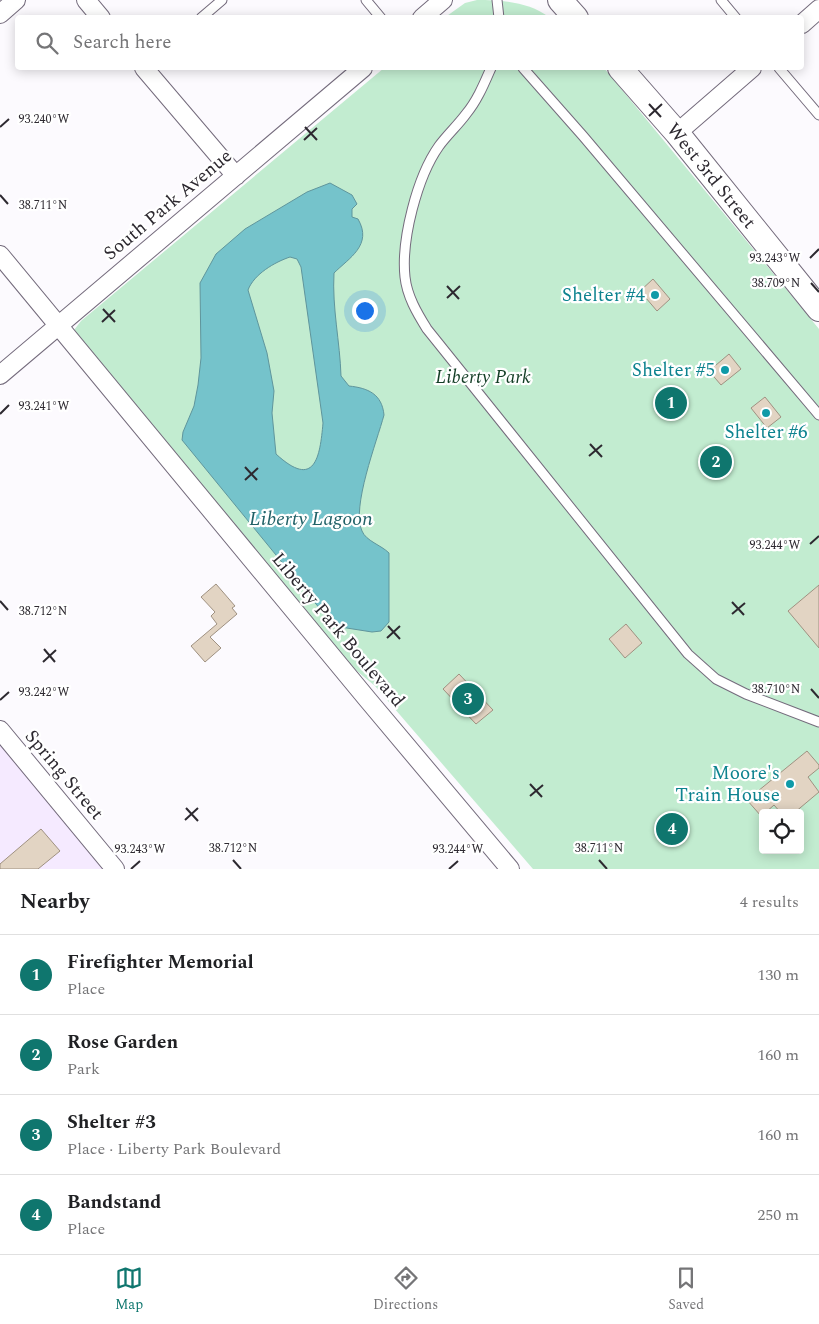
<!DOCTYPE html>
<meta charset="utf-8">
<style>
:root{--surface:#fff;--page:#f2f2f2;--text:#202124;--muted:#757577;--line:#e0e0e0;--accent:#0f766e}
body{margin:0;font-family:Spectral,serif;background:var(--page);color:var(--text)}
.controls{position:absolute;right:15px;bottom:15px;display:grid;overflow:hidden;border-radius:5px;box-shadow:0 2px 12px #0003}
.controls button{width:45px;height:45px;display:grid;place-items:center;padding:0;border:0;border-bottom:1px solid var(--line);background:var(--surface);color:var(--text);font:25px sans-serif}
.you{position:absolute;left:364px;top:310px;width:18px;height:18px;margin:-12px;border:4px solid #fff;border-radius:50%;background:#1a73e8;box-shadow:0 0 0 8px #1a73e833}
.badge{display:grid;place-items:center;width:32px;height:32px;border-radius:50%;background:var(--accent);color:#fff;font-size:16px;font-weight:700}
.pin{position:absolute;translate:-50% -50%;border:2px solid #fff;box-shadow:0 1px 5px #0006}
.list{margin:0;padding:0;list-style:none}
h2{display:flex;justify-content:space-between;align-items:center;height:65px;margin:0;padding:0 20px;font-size:21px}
h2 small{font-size:16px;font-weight:400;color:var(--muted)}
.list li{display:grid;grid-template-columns:32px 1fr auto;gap:15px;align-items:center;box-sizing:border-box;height:80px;padding:0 20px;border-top:1px solid var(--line)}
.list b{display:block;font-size:19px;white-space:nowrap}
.list p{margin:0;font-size:16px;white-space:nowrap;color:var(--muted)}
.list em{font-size:16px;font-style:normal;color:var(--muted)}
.icon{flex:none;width:28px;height:28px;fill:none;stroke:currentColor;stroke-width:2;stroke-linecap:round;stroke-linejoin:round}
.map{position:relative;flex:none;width:819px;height:869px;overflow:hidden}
.search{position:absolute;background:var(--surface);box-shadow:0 2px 12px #0003;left:15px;right:15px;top:15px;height:55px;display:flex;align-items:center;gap:12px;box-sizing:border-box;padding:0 18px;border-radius:5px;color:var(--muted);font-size:19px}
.sheet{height:385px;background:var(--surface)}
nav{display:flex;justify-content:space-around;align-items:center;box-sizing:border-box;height:70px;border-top:1px solid var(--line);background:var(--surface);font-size:14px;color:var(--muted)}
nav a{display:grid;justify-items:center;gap:2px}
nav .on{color:var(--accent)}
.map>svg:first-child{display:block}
.built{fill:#f5eaff}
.green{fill:#c2ecd0;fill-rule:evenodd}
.water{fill:#75c3cb;stroke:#5f959c;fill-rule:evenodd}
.building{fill:#e2d4c3;stroke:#9f9181}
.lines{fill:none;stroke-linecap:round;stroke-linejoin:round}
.lane-casing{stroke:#746b7c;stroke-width:11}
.street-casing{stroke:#746b7c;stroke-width:20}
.secondary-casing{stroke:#746b7c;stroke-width:26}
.lane{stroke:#fff;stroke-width:9}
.street{stroke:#fff;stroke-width:18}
.secondary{stroke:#fff;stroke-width:24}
.ticks{fill:none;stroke:#2d2930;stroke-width:2}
.culture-dot{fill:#0f9aa8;stroke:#fff;stroke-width:2}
.labels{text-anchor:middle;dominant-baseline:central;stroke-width:4.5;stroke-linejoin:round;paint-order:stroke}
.street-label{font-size:19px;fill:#2d2930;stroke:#fff}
.culture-label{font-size:19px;fill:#0d838f;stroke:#fff;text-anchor:end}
.park-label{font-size:19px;font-style:italic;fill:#133e25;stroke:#fff}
.water-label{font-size:20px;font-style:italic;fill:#206167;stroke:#fff}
.ticks-label{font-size:12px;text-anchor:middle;fill:#2d2930;stroke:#fff;stroke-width:4.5;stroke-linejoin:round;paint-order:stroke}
</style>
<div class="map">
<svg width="819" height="869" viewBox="0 0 819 869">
<rect width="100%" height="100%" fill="#fcfafe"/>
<path class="built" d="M0 738 108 869H0Z"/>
<path class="green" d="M477 0C502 0 529 2 549 17L444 18 465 3Z
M384 68H604L819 329V869H533L375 686 340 657 77 340 74 330 81 321ZM763 813H800V850H763Z"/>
<path class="water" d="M330 183 352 195 357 204 352 209V217L358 219C373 245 349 258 334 273 332 308 340 342 341 376L349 386C368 388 382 394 384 415 377 441 351 508 362 531 366 541 381 545 389 553V622L381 631 372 632 334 626 182 440 183 432 194 406 198 385 201 358 200 283 216 254 245 229 307 192ZM290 257 297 259 301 267 323 423C320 457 315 490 276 454L272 413 274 391 267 353 248 290C254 274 275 262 290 257Z"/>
<path class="building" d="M653 279 670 299 657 311 640 291Z
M729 354 741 369 721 385 709 371Z
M765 397 781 417 767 428 751 408Z
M216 584 235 606 232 608 237 614 210 637 221 648 205 662 191 646 217 624 211 616 215 612 201 597Z
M819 585V648L788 611Z
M626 624 642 643 625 658 609 639Z
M459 674 493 710 476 724 443 689Z
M807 751 819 765V768L808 777 819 792 794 813H781L774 805 765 813H763L761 816 747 800Z
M668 817 680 820 685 832 674 843 662 839 659 827Z
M41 829 60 851 38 869H0V864Z"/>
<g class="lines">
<defs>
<path id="lane" d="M366 0 381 18
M497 0 499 18
M721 0 736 18
M201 18 222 0
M491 68C484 84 477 101 466 114 458 125 447 135 439 146 417 177 401 240 405 277 407 296 417 313 427 329L688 654 716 679 746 694 819 722
M523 68 583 136 819 415
M779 68 819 115"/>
<path id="street" d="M86 0 101 18
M0 14 16 0
M422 18 443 0
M802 24 819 9
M144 68 236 176
M677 133 752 68
M0 255 368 700 510 869
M0 375 363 68
M0 730 115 869"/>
<path id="secondary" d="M560 0 576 18
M620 68 677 133 819 309"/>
</defs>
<use href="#lane" class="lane-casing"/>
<use href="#street" class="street-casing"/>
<use href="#secondary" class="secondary-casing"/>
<use href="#lane" class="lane"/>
<use href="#street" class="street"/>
<use href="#secondary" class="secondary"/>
</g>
<path class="ticks" d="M649 104 661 117M649 116 662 104M0 127 9 119M305 127 317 140M304 140 317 128M0 195 8 204M810 258 819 249M811 283 819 292M447 286 459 299M447 298 460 286M103 309 115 322M102 322 115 310M0 414 9 405M590 444 602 457M589 456 602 445M245 467 257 480M245 480 258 468M810 544 819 536M0 601 8 610M732 602 744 615M732 614 745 603M388 626 400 639M387 638 400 626M44 649 55 662M43 662 56 650M811 689 819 698M0 700 9 692M530 784 542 797M530 796 543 785M186 808 198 821M185 820 198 808M233 860 241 869M599 860 607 869M131 869 140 861M449 869 458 861"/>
<g class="culture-dot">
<circle cx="655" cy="295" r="5"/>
<circle cx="725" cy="370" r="5"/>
<circle cx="766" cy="413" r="5"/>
<circle cx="790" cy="784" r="5"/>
</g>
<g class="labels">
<g class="street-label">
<text transform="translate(711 176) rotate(51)">West 3rd Street</text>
<text transform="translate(168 205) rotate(-40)">South Park Avenue</text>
<text transform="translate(338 630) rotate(50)">Liberty Park Boulevard</text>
<text transform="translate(64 775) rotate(50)">Spring Street</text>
</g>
<g class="culture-label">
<text x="645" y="295">Shelter #4</text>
<text x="715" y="370">Shelter #5</text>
<text x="766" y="432" text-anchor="middle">Shelter #6</text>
<text x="780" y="773">Moore's<tspan x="780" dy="22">Train House</tspan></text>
</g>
<g class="park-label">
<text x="483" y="377">Liberty Park</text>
</g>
<g class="water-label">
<text x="311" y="519">Liberty Lagoon</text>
</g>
</g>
<g class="ticks-label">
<text x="44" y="123">93.240°W</text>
<text x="43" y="209">38.711°N</text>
<text x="775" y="262">93.243°W</text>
<text x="776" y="287">38.709°N</text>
<text x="44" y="410">93.241°W</text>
<text x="775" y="549">93.244°W</text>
<text x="43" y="615">38.712°N</text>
<text x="776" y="693">38.710°N</text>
<text x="44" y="696">93.242°W</text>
<text x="233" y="852">38.712°N</text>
<text x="599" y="852">38.711°N</text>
<text x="140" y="853">93.243°W</text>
<text x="458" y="853">93.244°W</text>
</g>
</svg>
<div class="controls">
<button><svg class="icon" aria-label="locate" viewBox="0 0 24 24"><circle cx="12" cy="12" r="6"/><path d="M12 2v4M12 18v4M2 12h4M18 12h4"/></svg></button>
</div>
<div class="you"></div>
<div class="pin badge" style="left:671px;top:403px">1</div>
<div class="pin badge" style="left:716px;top:462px">2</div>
<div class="pin badge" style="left:468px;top:699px">3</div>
<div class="pin badge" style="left:672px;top:829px">4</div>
<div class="search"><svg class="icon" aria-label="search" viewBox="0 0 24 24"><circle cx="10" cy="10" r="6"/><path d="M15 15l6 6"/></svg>Search here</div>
</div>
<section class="sheet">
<h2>Nearby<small>4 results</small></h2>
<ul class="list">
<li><span class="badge">1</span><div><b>Firefighter Memorial</b><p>Place</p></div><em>130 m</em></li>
<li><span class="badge">2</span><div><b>Rose Garden</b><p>Park</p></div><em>160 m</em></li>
<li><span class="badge">3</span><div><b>Shelter #3</b><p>Place · Liberty Park Boulevard</p></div><em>160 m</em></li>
<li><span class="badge">4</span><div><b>Bandstand</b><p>Place</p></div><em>250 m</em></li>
</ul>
</section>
<nav>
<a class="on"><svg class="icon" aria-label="map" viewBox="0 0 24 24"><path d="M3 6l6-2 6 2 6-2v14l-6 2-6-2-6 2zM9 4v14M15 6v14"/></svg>Map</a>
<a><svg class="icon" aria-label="directions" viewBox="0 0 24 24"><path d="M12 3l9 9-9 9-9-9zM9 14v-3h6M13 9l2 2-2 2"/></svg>Directions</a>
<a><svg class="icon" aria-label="saved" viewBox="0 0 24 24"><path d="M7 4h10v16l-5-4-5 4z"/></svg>Saved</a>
</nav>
